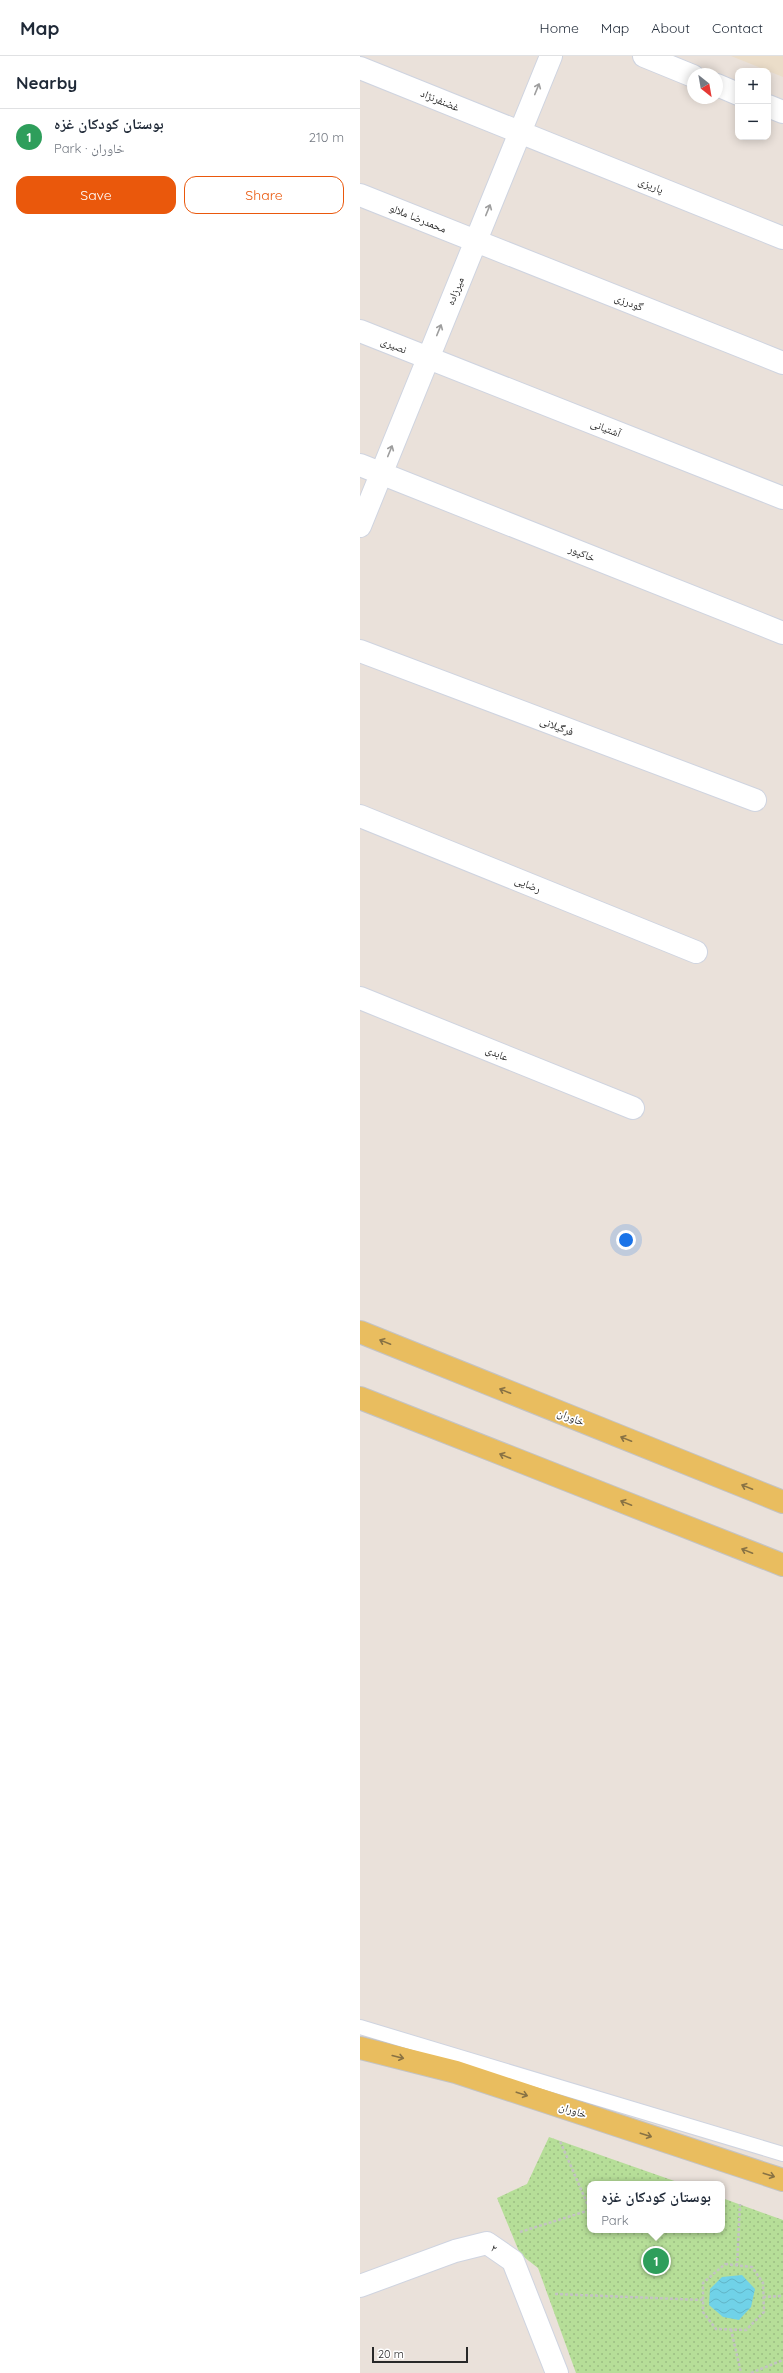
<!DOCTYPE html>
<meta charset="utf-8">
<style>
:root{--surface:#fff;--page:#f6f6f7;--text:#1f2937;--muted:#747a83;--line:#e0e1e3;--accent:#ea580c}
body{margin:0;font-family:Quicksand,"Noto Naskh Arabic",sans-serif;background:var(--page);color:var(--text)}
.controls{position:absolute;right:12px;top:12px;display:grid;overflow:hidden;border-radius:8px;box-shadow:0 2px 10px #0003}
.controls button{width:36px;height:36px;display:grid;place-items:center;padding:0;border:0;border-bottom:1px solid var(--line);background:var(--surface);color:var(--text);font:20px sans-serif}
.compass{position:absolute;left:327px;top:12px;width:36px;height:36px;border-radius:50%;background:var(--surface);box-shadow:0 2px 10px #0003;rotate:149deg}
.scale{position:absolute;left:12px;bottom:10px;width:96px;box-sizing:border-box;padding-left:4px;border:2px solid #282828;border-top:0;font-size:11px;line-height:14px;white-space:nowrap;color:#282828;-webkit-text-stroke:3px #fff;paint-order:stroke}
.you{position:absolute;left:266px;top:1184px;width:14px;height:14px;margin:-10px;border:3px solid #fff;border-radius:50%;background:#1a73e8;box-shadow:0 0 0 6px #1a73e833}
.badge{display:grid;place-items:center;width:26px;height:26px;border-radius:50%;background:var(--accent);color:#fff;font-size:13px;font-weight:700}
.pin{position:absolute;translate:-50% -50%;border:2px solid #fff;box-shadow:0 1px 4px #0006}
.popup{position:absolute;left:227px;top:2125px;width:138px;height:52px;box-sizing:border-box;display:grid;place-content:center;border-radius:8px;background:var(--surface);filter:drop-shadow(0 1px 3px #0005);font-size:13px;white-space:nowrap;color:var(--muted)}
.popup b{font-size:15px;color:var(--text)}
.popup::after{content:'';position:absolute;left:50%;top:100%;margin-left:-8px;border:8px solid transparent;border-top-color:var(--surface)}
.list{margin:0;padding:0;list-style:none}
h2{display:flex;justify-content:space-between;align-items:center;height:52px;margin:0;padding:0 16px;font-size:17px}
h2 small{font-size:13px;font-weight:400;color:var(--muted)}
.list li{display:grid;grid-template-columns:26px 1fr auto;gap:12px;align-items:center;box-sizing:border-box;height:56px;padding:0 16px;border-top:1px solid var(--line)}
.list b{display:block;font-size:15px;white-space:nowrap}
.list p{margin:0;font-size:13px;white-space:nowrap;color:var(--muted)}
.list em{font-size:13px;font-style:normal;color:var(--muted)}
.actions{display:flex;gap:8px;padding:12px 16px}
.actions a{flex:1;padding:9px 0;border:1px solid var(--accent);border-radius:12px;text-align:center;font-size:14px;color:var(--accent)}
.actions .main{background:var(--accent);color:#fff}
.map{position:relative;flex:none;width:423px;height:2317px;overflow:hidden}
header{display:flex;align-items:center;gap:24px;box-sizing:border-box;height:56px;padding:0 20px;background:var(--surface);border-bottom:1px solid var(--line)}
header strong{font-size:19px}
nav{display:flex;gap:22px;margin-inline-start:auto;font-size:14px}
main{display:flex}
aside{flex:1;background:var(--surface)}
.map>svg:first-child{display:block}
.education{fill:#ebddc9}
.green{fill:url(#green-dots)}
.water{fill:url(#water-waves)}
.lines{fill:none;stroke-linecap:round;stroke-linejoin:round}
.service-casing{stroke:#cfd4e0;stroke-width:16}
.minor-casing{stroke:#cfd4e0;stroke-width:24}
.primary-casing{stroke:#c3c3c3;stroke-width:24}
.path{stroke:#c3c3c3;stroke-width:2.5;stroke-dasharray:3 2;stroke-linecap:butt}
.service{stroke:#fff;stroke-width:14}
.minor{stroke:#fff;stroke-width:22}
.primary{stroke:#e9bd5f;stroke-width:22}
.oneway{stroke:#9e9e9e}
.oneway2{stroke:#887244}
.labels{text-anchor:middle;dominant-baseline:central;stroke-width:3.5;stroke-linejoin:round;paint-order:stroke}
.street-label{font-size:11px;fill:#282828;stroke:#fff}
</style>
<header>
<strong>Map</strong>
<nav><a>Home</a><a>Map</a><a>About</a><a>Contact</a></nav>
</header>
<main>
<aside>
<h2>Nearby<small></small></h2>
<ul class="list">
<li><span class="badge" style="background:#2e9e5b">1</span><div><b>بوستان کودکان غزه</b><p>Park · خاوران</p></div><em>210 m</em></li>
</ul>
<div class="actions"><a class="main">Save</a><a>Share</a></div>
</aside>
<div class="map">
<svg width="423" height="2317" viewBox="0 0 423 2317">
<defs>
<pattern id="green-dots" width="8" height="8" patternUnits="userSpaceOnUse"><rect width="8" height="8" fill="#b6de98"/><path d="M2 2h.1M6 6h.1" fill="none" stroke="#9cbe83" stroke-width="1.8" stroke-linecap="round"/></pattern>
<pattern id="water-waves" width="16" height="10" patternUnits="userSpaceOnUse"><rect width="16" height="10" fill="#70d2e8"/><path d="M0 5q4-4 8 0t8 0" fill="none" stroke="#61b4c7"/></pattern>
</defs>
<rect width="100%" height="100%" fill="#eae1da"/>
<path class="education" d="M371 0H423V21Z"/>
<path class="green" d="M189 2081 323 2128H230V2174H362V2142L423 2164V2317H216L178 2212 160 2198 137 2142 167 2128Z"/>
<path class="water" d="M382 2219 395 2233 391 2251 379 2264 363 2261 349 2249 350 2233 362 2221Z"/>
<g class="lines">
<defs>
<path id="service" d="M0 1971 423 2098"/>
<path id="minor" d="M284 0 333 20
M0 12 423 182
M357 29 378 38
M408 50 423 56
M0 139 423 307
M0 275 423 442
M0 409 423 577
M0 470 191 0
M0 595 395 744
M0 760 336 896
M0 942 273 1052
M0 2230 95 2195 127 2187 153 2205 197 2317"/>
<path id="primary" d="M0 1276 423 1446
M0 1342 423 1509
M0 1992 96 2016 423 2124"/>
</defs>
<use href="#service" class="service-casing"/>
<use href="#minor" class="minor-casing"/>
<use href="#primary" class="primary-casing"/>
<path class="path" d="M160 2176 230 2154 200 2085
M365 2208 392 2211 403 2227 404 2256 386 2274 356 2273 343 2256V2227Z
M377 2210 380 2148
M195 2238 343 2244
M403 2241 423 2240
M371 2273 381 2317
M391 2317 423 2304"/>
<use href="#service" class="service"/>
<use href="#minor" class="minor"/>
<use href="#primary" class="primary"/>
</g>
<defs><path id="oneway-shaft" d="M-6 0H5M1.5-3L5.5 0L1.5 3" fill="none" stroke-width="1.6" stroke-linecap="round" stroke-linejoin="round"/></defs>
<g class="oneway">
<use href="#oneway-shaft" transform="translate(177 33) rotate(-68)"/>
<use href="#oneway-shaft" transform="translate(128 154) rotate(-68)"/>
<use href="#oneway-shaft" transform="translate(79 274) rotate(-68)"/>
<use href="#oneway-shaft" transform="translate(30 395) rotate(-68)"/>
</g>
<g class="oneway2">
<use href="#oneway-shaft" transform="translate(25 1286) rotate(-158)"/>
<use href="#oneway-shaft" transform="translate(145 1335) rotate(-158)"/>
<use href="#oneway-shaft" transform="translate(266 1383) rotate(-158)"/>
<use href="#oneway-shaft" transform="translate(145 1400) rotate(-158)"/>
<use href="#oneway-shaft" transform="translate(387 1431) rotate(-158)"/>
<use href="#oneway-shaft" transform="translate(266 1447) rotate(-158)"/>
<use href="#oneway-shaft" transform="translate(387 1495) rotate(-158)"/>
<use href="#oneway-shaft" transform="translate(38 2001) rotate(14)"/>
<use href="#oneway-shaft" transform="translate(162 2038) rotate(18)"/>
<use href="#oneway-shaft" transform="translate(286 2079) rotate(18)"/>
<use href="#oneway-shaft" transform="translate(409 2119) rotate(18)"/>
</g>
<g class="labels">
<g class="street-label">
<text transform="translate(80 44) rotate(22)">غضنفرنژاد</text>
<text transform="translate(291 129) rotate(22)">پاریزی</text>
<text transform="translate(58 162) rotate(22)">محمدرضا ملالو</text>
<text transform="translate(95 235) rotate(-68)">میرزاده</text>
<text transform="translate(269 246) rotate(22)">گودرزی</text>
<text transform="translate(34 289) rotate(22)">نصیری</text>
<text transform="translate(246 372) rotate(22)">آشتیانی</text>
<text transform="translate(222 497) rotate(22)">خاکپور</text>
<text transform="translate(197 670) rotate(21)">فرگیلانی</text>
<text transform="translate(168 828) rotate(22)">رضایی</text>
<text transform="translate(137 997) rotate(22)">عابدی</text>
<text transform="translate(211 1361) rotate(22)">خاوران</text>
<text transform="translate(213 2054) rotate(18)">خاوران</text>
<text transform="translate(134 2192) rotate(34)">۲</text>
</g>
</g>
</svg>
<div class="controls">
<button>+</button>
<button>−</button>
</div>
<svg class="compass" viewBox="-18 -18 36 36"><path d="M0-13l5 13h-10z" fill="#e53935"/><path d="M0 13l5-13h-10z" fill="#747a83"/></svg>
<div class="scale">20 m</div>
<div class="you"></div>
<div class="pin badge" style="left:296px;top:2205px;background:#2e9e5b">1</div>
<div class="popup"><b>بوستان کودکان غزه</b>Park</div>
</div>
</main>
